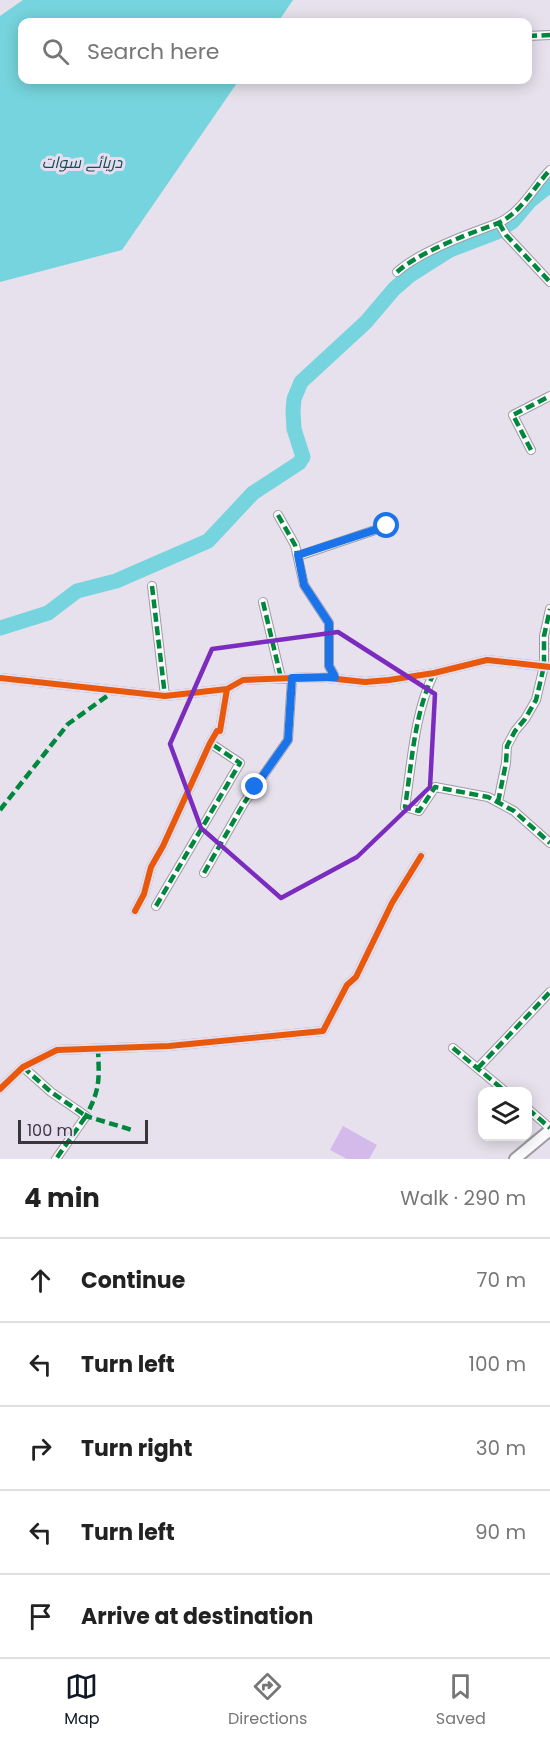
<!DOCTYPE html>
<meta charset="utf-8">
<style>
:root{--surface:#fff;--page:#f6f6f6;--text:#222;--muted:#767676;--line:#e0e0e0;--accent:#111827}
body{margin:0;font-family:Poppins,Cairo,sans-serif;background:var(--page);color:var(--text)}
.controls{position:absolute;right:18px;bottom:18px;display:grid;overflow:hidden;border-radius:12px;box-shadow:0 3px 15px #0003}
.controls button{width:54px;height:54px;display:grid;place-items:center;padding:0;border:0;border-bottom:2px solid var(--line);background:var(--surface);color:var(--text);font:30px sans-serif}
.scale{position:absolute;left:18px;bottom:15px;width:130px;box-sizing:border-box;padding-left:6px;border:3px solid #3a363d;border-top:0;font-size:16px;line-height:21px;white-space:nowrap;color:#3a363d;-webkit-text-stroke:4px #e6ddf0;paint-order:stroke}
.stop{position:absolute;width:18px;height:18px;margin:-14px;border:4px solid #1a73e8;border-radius:50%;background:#fff}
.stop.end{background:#1a73e8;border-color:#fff;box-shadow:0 2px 6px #0008}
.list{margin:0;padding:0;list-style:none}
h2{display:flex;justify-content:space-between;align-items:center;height:78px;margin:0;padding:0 24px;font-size:26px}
h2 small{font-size:20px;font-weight:400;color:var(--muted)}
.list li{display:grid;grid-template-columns:39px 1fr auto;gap:18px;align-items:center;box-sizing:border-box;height:84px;padding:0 24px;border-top:2px solid var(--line)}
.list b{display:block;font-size:22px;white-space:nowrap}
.list em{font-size:20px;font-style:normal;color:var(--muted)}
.icon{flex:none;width:33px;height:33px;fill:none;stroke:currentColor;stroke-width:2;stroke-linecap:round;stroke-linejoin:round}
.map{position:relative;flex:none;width:550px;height:1159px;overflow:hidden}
.search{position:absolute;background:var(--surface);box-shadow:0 3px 15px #0003;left:18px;right:18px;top:18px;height:66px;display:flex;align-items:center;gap:15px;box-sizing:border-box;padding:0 21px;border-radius:12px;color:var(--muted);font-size:22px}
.sheet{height:498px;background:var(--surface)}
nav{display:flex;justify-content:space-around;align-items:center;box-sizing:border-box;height:84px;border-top:2px solid var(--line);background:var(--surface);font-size:16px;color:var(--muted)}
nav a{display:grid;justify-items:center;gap:3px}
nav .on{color:var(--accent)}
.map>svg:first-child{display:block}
.green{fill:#d3baea}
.water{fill:#75d4dd}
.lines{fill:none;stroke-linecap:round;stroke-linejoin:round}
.river{stroke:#75d4dd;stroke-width:15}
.minor-casing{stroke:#9f9ba3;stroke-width:10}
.secondary-casing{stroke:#9f9ba3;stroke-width:14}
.minor{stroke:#fbfafc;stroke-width:8}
.secondary{stroke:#fbfafc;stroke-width:10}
.quiet{stroke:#00873e;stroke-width:4.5;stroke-dasharray:9 4.5;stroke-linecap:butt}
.cycleway-casing{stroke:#e6ddf0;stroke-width:10}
.cycleway{stroke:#e8590c;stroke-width:6}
.route{stroke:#1a73e8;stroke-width:8}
.marked{fill:none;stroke:#7b2cbf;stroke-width:4.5;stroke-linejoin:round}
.labels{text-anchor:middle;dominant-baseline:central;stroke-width:6;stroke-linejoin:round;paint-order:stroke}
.water-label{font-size:16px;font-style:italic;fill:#144f52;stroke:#e6ddf0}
</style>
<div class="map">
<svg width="550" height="1159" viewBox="0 0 550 1159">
<rect width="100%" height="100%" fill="#e6e1ec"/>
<path class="green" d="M343 1126 377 1145 369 1159H347L330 1150Z"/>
<path class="water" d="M23 0H293L278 22H22V80H239L122 250 0 282V16Z"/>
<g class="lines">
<path class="river" d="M0 628 48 613 77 591 116 581 208 541 253 493 299 463 303 457 294 429 293 411 294 399 301 382 366 322 394 289 409 276 450 250 497 232 513 221 530 201 550 185"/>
<defs>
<path id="minor" d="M528 36 550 35
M499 223 506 235 550 282
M397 272C417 254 460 237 485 228 489 226 494 225 498 223 521 213 533 188 550 170
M531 450 513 415 550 396
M278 515 295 545 304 585 329 623V666L335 677
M298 556 387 526
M152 586 165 696
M263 602 281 678
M434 673C414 714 412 762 405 807L419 811 435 787 488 797 514 811 550 843
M0 678 165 696 227 689 243 680 318 677 365 682 389 680 434 673 487 660 550 667
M498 802 506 763 507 746 515 731 525 719 536 700 544 666V636L550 609
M204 873 244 803 288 740 292 678
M156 906 240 763 210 743
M135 911 144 894 151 867 163 846 210 743 217 731H220L227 689
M453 1048 506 1092
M23 1067 51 1092 86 1116 56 1159
M478 1068 550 992
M0 1089 23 1067 57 1050 169 1046 323 1031 347 985 356 977 392 903 421 856
M528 1109 550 1128"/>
<path id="secondary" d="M515 1159 550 1130"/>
</defs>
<use href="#minor" class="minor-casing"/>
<use href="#secondary" class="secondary-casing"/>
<use href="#minor" class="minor"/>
<use href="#secondary" class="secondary"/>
<path class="quiet" d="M528 36 550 35
M499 223 506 235 550 282
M397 272C417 254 460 237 485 228 489 226 494 225 498 223 521 213 533 188 550 170
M531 450 513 415 550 396
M278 515 295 545 304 585 329 623V666L335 677
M298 556 387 526
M152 586 165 696
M263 602 281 678
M434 673C414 714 412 762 405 807L419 811 435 787 488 797 514 811 550 843
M498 802 506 763 507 746 515 731 525 719 536 700 544 666V636L550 609
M0 810 68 724 114 691
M204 873 244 803 288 740 292 678
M156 906 240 763 210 743
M98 1048C99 1078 101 1088 86 1116L132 1130
M453 1048 506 1092
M23 1067 51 1092 86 1116 56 1159
M478 1068 550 992
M528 1109 550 1128"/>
<defs>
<path id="cycleway" d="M0 678 165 696 227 689 243 680 318 677 365 682 389 680 434 673 487 660 550 667
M135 911 144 894 151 867 163 846 210 743 217 731H220L227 689
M0 1089 23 1067 57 1050 169 1046 323 1031 347 985 356 977 392 903 421 856"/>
</defs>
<use href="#cycleway" class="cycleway-casing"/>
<use href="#cycleway" class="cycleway"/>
</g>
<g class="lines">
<path class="route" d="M255 787 288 740 292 678 335 677 329 666V623L304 585 298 555 387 526"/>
</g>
<path class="marked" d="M338 632 435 694 430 787 357 857 281 898 201 828 170 744 212 649Z"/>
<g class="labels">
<g class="water-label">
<text x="82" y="162">دریائے سوات</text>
</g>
</g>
</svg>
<div class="controls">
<button><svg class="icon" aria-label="layers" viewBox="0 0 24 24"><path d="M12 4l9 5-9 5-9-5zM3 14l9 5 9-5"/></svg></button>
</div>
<div class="scale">100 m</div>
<div class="stop" style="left:387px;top:526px"></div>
<div class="stop end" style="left:255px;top:787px"></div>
<div class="search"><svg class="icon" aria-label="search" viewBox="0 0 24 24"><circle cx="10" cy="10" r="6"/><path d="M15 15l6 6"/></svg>Search here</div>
</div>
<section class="sheet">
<h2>4 min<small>Walk · 290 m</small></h2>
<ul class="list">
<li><svg class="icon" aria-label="ahead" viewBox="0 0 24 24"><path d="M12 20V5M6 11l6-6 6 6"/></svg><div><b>Continue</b></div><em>70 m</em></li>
<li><svg class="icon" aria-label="left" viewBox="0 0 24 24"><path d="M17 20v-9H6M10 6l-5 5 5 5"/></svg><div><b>Turn left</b></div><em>100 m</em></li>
<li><svg class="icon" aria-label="right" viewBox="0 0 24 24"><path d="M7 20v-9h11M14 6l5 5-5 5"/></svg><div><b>Turn right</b></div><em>30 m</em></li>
<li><svg class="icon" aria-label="left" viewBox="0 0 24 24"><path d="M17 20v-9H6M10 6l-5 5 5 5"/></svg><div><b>Turn left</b></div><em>90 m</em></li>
<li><svg class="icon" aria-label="arrive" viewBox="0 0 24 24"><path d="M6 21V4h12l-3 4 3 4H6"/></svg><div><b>Arrive at destination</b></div></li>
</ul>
</section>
<nav>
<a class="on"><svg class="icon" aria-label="map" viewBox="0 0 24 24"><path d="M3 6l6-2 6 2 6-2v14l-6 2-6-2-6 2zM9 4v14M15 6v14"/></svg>Map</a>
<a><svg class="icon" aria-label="directions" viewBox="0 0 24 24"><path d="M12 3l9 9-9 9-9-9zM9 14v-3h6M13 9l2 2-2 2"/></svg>Directions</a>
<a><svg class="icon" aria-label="saved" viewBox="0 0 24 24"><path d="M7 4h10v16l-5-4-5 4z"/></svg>Saved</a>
</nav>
